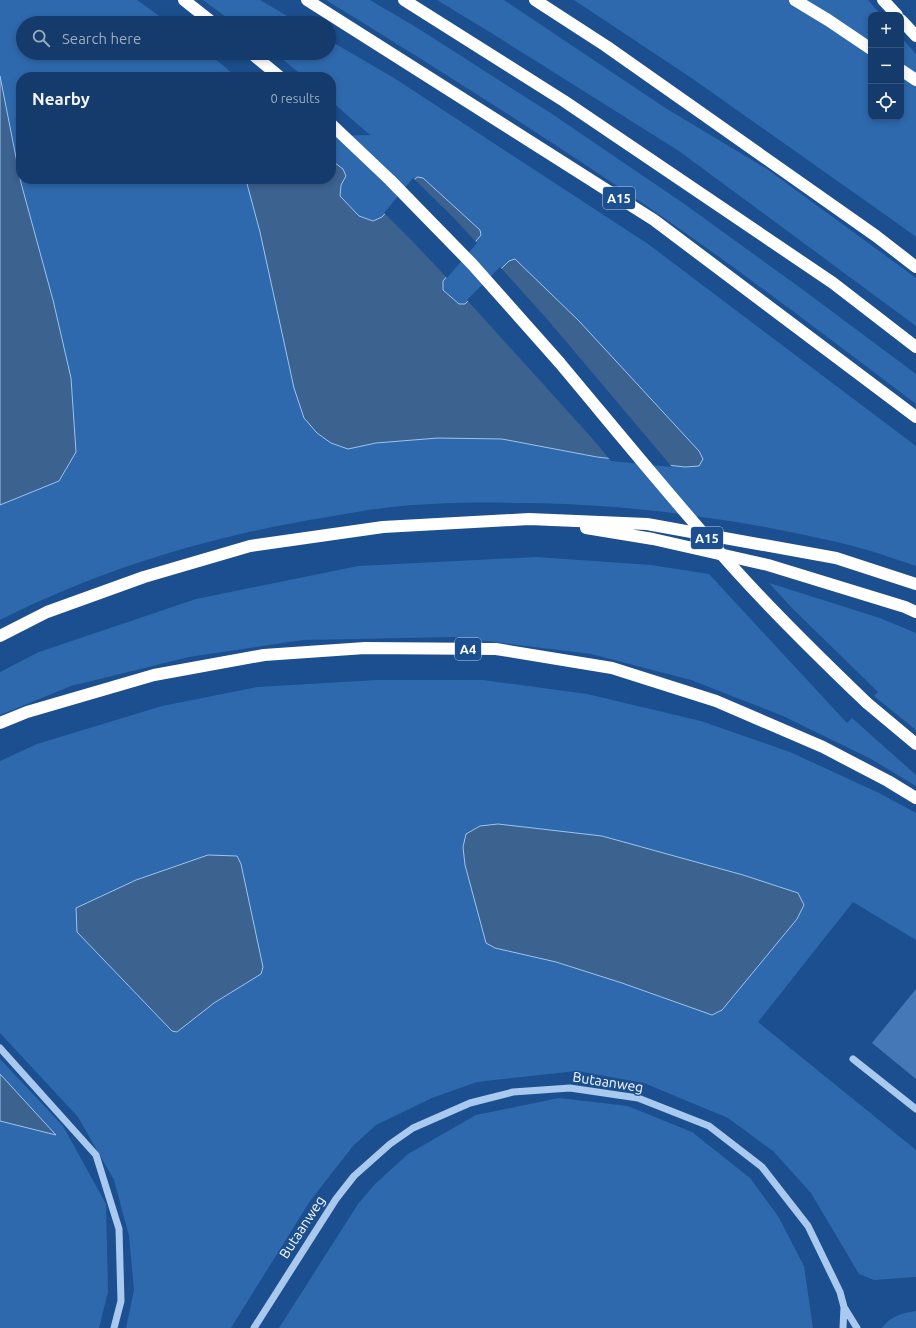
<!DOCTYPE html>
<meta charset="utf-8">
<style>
:root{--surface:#143b6b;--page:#1d4271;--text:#f1f3f6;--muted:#9dadc1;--line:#33557e}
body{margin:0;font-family:Ubuntu,sans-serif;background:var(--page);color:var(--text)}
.controls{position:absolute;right:12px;top:12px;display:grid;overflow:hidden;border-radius:8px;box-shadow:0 2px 6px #0003}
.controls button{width:36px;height:36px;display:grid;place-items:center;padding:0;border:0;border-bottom:1px solid var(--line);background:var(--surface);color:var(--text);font:20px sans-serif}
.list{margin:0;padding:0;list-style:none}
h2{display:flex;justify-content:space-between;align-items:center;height:52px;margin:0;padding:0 16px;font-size:17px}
h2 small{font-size:13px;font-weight:400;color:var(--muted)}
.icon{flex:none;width:22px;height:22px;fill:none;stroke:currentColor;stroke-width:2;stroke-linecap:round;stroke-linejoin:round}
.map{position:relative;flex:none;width:916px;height:1328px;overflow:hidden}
.search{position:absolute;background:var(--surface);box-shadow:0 2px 6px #0003;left:16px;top:16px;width:320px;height:44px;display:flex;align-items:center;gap:10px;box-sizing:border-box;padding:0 14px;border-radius:22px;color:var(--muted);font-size:15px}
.panel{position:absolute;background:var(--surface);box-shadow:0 2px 6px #0003;left:16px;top:72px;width:320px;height:112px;border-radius:16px}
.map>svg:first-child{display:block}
.green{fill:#2e69ad}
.water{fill:#3c6290;stroke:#9cc4f0}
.pier{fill:#1b4f8f}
.building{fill:#4478b7}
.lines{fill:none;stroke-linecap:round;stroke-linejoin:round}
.minor{stroke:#a9c9ee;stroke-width:7}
.highway{stroke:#fff;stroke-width:12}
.highway-bridge{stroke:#fff;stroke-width:12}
.labels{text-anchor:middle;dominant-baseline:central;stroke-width:3;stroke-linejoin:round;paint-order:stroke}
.shield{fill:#1b4f8f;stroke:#bbcadd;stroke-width:1}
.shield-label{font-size:13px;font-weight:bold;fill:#fff}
.street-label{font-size:14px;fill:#fff;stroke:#1b4f8f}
</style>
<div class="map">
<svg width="916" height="1328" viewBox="0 0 916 1328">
<rect width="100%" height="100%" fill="#1b4f8f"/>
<path class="green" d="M0 0H137L169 23H23V53H209L236 77H21V179H331V136L370 135 331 101V77H304L275 53H329V40L394 78 648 244 916 446V566C901 561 886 556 871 551 837 541 800 534 765 527 687 513 609 504 530 503 482 502 432 502 384 508 365 510 346 514 328 517 215 535 103 568 0 620V505L59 481 76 452 71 378 53 300 21 183 0 76Z
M203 0H260L299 23H234Z
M326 0H370L419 29 552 114 683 203 806 292 916 374V404C834 342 752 279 667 220 556 143 441 71 326 0Z
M437 0H504L667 109 767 169 916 278V326L679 151 501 39Z
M574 0H868L881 15H871V117H901V37L916 54V237L887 216 693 79Z
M537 557 651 565 709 574 847 723 852 718 916 775V786L871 759 783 716 691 680 591 654 455 637 303 640 189 657 71 686 0 715V672L39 652 196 599 358 566Z
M769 583 880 618 916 633V730L874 696 878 692 794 610Z
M377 680H483L587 694 701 721 790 752 879 793 916 813V940L853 902 758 1022 916 1150V1277L874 1280 859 1274 811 1193 773 1151 728 1118 644 1083 577 1071 477 1082 432 1098 376 1125 353 1146 310 1201 231 1328H126L134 1290 129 1236 114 1180 78 1117 0 1033V761L37 744 162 706 257 687Z
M0 1059 63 1126 106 1204 108 1292 99 1328H0Z
M559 1098 628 1106 692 1132 750 1178 778 1216 804 1266 813 1328H279L358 1204 375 1184 408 1154 476 1115Z
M916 1311V1328H882C890 1316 903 1313 916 1311Z"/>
<path class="water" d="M0 76 21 183 53 300 71 378 76 452 59 481 0 505Z
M331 160 343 169 346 176 341 185 340 196 359 216 373 221 382 217 417 177 423 178 480 230 481 235 443 281V290L459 304H465L509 261 515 259 579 321 699 451 703 459 699 466 685 467 597 457 502 439 438 438 376 443 348 449 331 443 317 433 304 418 294 388 260 232 246 180V179H331Z
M498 824 602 836 743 875 798 893 804 905 797 919 722 1010 712 1015 622 983 556 962 495 948 486 943 465 865 463 847 466 834 480 826Z
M208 855 237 856 241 864 263 967 261 974 214 1003 177 1032 172 1031 77 932 76 908 136 880Z
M0 1074 56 1135 0 1121Z"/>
<path class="pier" d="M413 178 452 216 477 243 447 278 417 246 384 213Z
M500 267 547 319 672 467 611 461 591 437 467 300Z"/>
<path class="building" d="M916 989V1079L872 1043Z"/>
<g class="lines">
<path class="minor" d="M0 1048 96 1155 119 1229 121 1301 114 1328
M853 1059 916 1109
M254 1328 336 1199 354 1176 390 1144 413 1128 470 1103 513 1092 570 1088 638 1098 709 1126 762 1167 808 1226 840 1292 844 1307 857 1328
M843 1328 844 1307"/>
<path class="highway" d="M184 0 213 23
M307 0 654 220 916 417
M404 0 564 101 833 283 916 347
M535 0 606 46 876 236 916 267
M795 0 828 20 871 49
M883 0 897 15
M901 20 916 36
M251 53 280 77
M901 70 916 80
M331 124 390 180 472 264 559 362
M586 528 653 539 768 565 905 607 916 612
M0 636 47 612 144 577 250 546 383 527 529 519 647 524 836 558 916 584
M867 703 916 744
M0 723 27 712 154 675 264 655 365 648 496 649 612 668 716 701 823 747 888 781 916 798"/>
<path class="highway-bridge" d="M559 362C616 430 672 499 731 565 774 613 820 658 867 703"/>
</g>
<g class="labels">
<g class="shield">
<rect x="603" y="187" width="32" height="22" rx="3"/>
<rect x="691" y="527" width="32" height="22" rx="3"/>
<rect x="455" y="638" width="26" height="22" rx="3"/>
</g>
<g class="shield-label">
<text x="619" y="198">A15</text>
<text x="707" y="538">A15</text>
<text x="468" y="649">A4</text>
</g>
<g class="street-label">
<text transform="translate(608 1082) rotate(9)">Butaanweg</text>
<text transform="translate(302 1227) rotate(-57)">Butaanweg</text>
</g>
</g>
</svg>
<div class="controls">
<button>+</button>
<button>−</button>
<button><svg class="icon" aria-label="locate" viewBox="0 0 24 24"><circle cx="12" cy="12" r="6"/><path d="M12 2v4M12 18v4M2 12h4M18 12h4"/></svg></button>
</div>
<div class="search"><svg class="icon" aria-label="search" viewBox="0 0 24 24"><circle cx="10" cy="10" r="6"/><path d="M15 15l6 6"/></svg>Search here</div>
<section class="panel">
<h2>Nearby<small>0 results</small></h2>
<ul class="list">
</ul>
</section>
</div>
